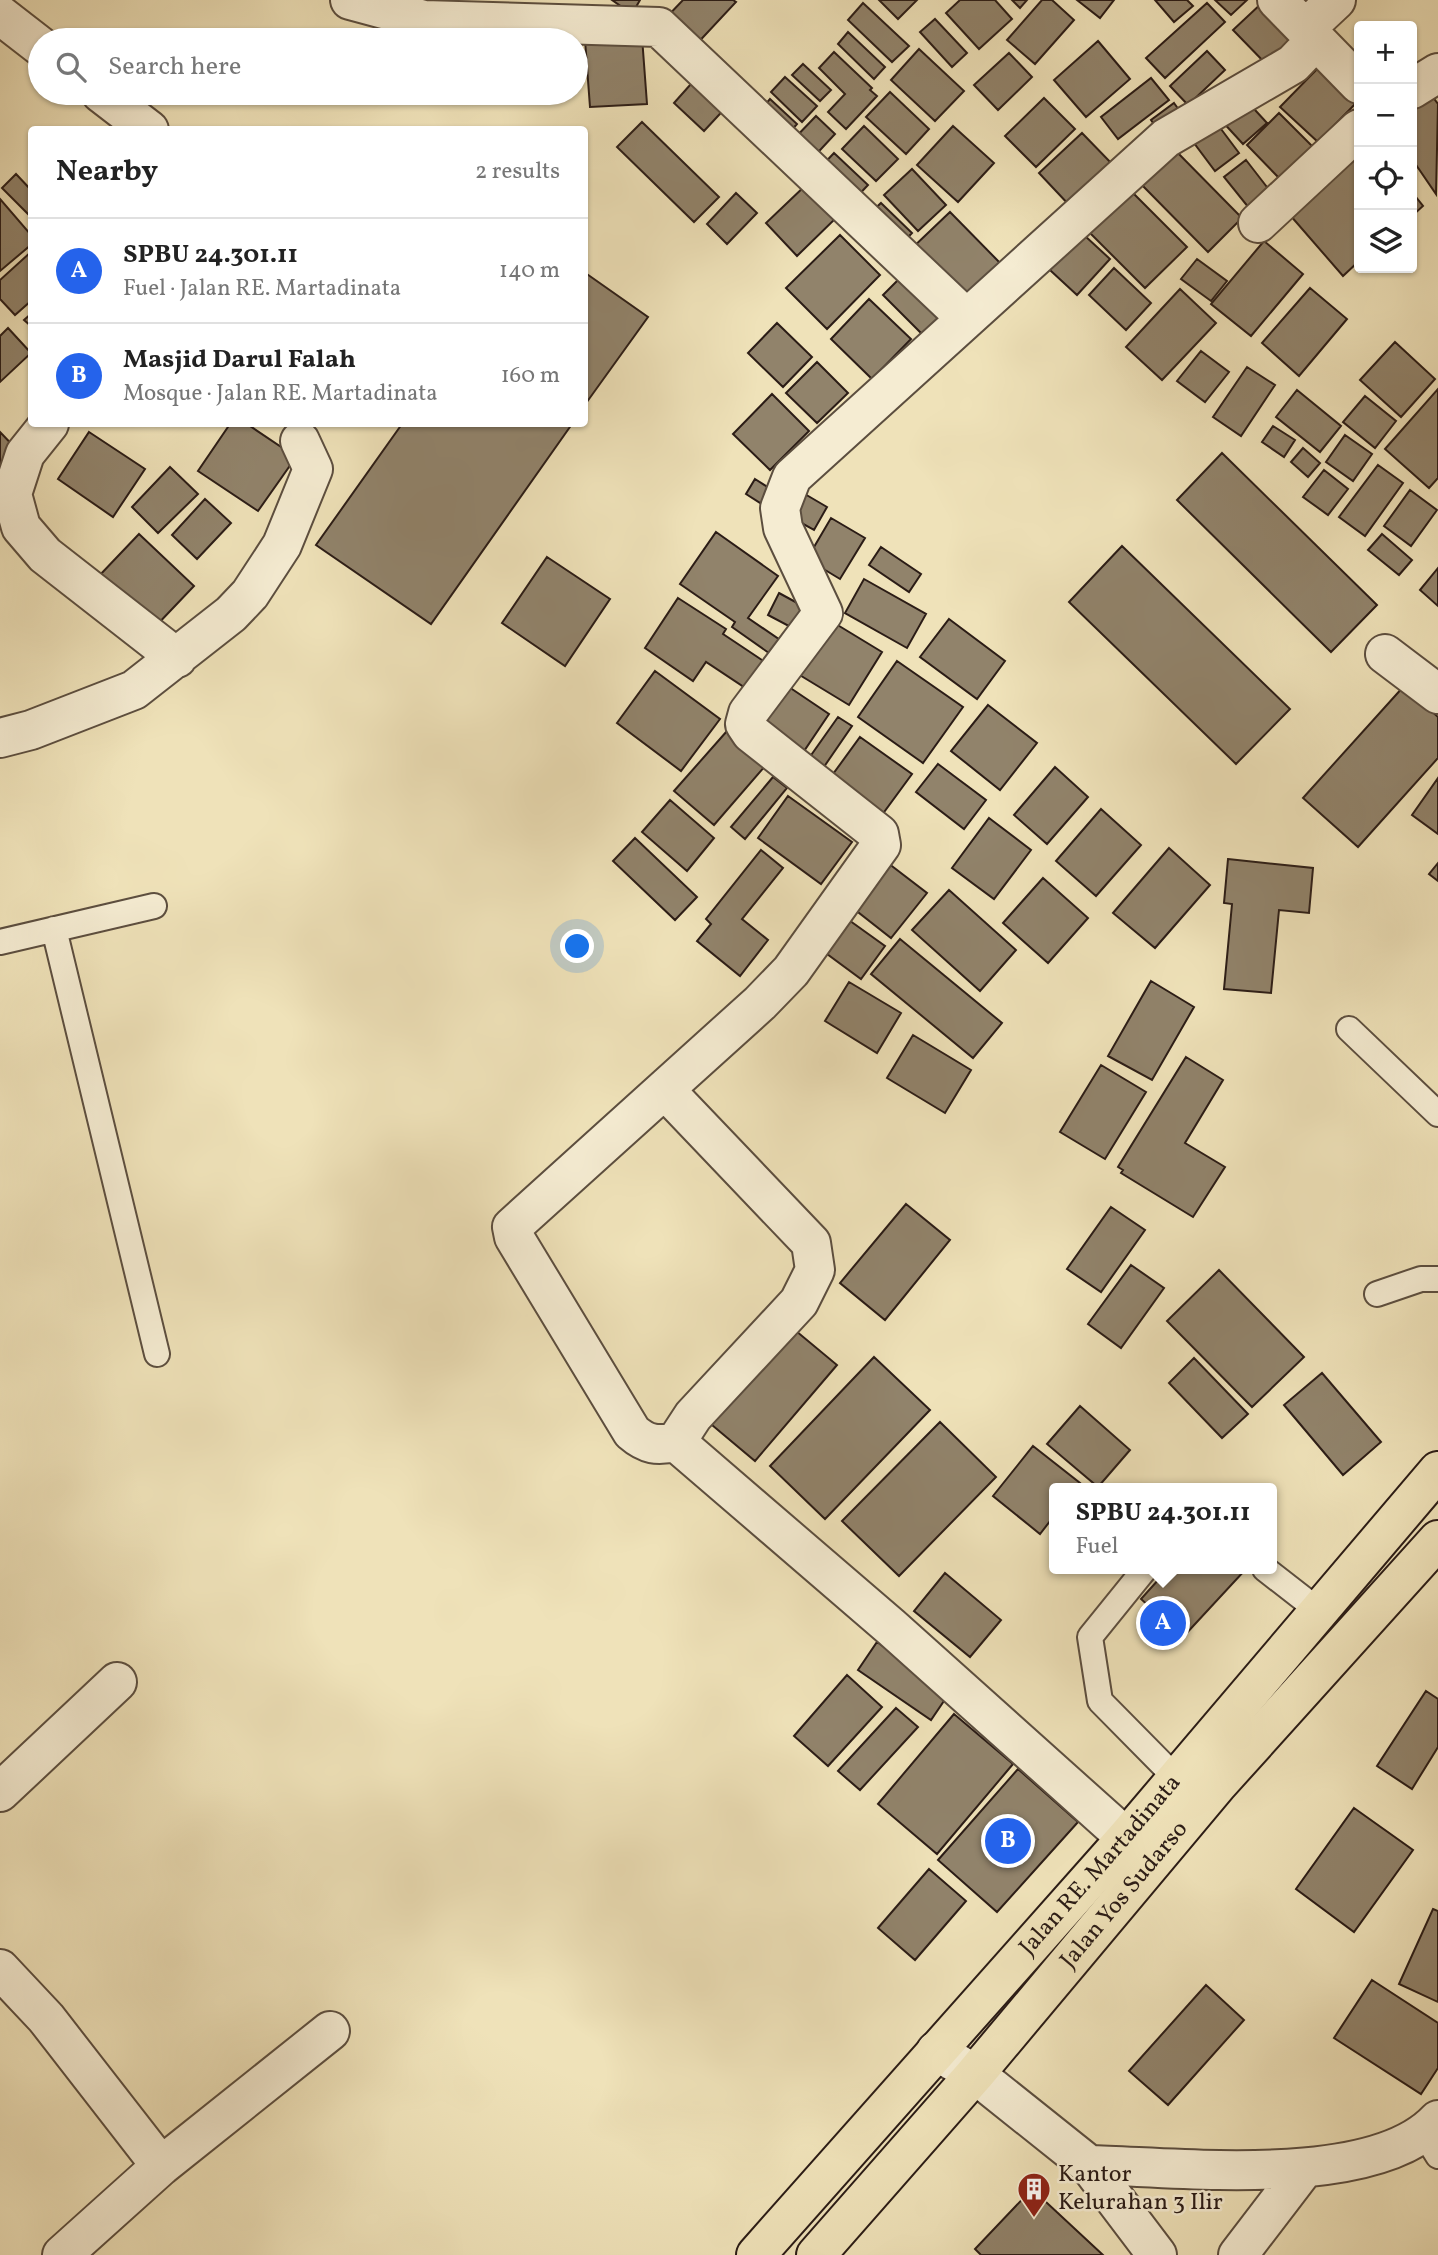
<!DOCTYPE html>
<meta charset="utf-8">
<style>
:root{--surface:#fff;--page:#f6f6f6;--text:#222;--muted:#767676;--line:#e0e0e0;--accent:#2563eb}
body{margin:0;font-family:Vollkorn,serif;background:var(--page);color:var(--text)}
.controls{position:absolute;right:21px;top:21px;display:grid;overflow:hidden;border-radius:7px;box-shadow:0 2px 5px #0004}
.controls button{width:63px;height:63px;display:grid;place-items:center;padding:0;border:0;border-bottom:2px solid var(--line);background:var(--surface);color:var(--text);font:35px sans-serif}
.you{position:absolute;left:578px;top:947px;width:24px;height:24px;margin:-18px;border:5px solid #fff;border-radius:50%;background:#1a73e8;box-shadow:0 0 0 10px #1a73e833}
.badge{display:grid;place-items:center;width:46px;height:46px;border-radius:50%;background:var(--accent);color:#fff;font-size:23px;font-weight:700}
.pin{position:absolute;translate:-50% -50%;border:4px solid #fff;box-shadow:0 2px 7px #0006}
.popup{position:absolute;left:1049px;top:1483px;width:228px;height:91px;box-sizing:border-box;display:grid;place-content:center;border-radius:7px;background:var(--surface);filter:drop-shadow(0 2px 5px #0005);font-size:23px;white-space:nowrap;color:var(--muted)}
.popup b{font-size:26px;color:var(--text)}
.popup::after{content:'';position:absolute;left:50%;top:100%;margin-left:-14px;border:14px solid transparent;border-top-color:var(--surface)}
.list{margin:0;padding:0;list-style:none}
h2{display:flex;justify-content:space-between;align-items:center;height:91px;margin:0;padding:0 28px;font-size:30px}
h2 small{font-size:23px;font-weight:400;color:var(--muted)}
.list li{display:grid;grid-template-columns:46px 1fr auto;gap:21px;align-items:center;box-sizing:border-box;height:105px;padding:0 28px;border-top:2px solid var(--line)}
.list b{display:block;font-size:26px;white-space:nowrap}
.list p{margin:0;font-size:23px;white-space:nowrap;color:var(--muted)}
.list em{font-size:23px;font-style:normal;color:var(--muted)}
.icon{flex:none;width:38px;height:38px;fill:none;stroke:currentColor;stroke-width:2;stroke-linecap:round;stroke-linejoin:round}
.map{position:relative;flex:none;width:1438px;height:2255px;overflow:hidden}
.search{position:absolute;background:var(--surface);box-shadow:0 2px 5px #0004;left:28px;top:28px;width:560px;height:77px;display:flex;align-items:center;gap:18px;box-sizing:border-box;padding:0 24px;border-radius:38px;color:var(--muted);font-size:26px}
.panel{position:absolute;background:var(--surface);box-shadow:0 2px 5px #0004;left:28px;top:126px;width:560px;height:301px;border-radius:7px}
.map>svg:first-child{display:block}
.building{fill:#91836b;stroke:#2b1c16;stroke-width:2}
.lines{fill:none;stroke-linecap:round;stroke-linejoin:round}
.service-casing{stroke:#5c4e3f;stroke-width:28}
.minor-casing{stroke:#5c4e3f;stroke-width:42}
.trunk-casing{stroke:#2b1c16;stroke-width:42}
.service{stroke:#f5ecd2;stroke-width:24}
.minor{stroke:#f5ecd2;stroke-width:38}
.trunk{stroke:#efe2b9;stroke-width:38}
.labels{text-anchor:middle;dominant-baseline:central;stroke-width:5;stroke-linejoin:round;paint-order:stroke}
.street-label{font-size:24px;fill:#2b1c16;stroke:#f5ecd2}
.poi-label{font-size:24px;fill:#2b1c16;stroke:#f5ecd2;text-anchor:start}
</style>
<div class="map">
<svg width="1438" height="2255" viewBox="0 0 1438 2255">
<rect width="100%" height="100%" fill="#efe2b9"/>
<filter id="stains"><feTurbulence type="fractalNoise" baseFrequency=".00286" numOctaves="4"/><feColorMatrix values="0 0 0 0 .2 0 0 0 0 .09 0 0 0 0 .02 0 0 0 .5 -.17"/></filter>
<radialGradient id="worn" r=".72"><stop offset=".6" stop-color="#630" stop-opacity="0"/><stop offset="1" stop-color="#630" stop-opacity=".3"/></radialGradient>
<path class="building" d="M612 0H640L632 14Z
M683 0H733L736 2 692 49 662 22Z
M879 0H917L898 19Z
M960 0H995L1012 19 979 49 946 13Z
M1012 0H1027L1020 8Z
M1042 0H1052L1074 20 1035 64 1007 40Z
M1077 0H1114L1100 18Z
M1155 0H1187L1193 6 1174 22Z
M1215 0H1247L1231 15Z
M1264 1 1299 36 1268 66 1233 30Z
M863 3 909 46 892 62 848 20Z
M1207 3 1225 22 1165 78 1146 58Z
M935 19 967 53 952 67 920 32Z
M848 32 885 67 874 79 838 44Z
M642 37 647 104 590 107 585 40Z
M1098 41 1130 79 1086 117 1054 80Z
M919 49 964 91 935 121 891 80Z
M1207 51 1225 70 1188 105 1170 86Z
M834 52 872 88 870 90 877 96 846 129 828 112 845 94 819 68Z
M1009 53 1032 77 998 110 974 85Z
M803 64 831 90 820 101 792 75Z
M1322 64 1359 100 1318 142 1280 107Z
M699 75 730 103 704 131 674 103Z
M785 77 817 106 802 122 771 92Z
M1151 78 1169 100 1118 139 1101 117Z
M890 92 929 129 906 154 866 117Z
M1432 96 1438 104 1436 194 1412 159V110Z
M1044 98 1075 129 1036 167 1005 136Z
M1244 98 1267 123 1243 144 1220 119Z
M770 99 797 124 784 139 757 114Z
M1174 103 1184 117 1161 134 1151 120Z
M1209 113 1239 153 1215 171 1185 131Z
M1279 113 1313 147 1280 179 1247 145Z
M816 116 835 134 809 162 790 143Z
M642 122 719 197 694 222 617 147Z
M864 126 898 159 876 181 842 149Z
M953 126 994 163 958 202 917 165Z
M1082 133 1114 166 1071 207 1039 173Z
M1171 146 1242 218 1208 252 1136 179Z
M834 153 868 185 852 202 818 170Z
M1359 156V261L1343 276 1290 215Z
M1246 160 1270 191 1249 208 1224 177Z
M912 169 946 205 918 231 884 195Z
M16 174 32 191V218L2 188Z
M807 184 838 216 797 256 766 223Z
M1132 192 1187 247 1145 288 1090 233Z
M1412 192 1423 206 1412 216Z
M736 193 757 213 727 244 707 224Z
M0 199 32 236V244L0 271Z
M881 203 912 233 897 249 865 218Z
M950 212 1005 268 964 308 909 251Z
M1072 224 1110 259 1077 295 1038 259Z
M840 235 880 275 827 329 786 288Z
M1264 241 1303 274 1251 336 1211 304Z
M32 251V300L15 315 0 299V280Z
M1197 259 1227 281 1211 301 1181 279Z
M910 268 949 307 922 334 883 295Z
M1114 268 1151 303 1126 330 1089 295Z
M584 272 648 317 584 406Z
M1310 288 1347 319 1299 376 1262 343Z
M1180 289 1216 323 1162 380 1126 347Z
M869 299 911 339 872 379 831 339Z
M32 313V327L24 320Z
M777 323 812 357 783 387 748 353Z
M8 328 31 353 0 382V336Z
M1395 342 1435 379 1401 417 1360 380Z
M1201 351 1229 372 1205 402 1177 381Z
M817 362 848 393 817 423 786 393Z
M1247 367 1275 385 1241 436 1213 417Z
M1438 389V478L1429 488 1385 449Z
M1297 390 1341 426 1320 452 1276 417Z
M772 394 809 431 770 470 733 434Z
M1365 396 1396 421 1375 448 1343 422Z
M230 424H247L296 457 258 511 198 471Z
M402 424H572L431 624 316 545Z
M1273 426 1295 440 1284 457 1262 442Z
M0 432 22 455 0 475Z
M89 432 145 469 113 517 58 479Z
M1345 435 1372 454 1353 481 1326 462Z
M1303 448 1320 463 1308 477 1291 462Z
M1222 453 1377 605 1331 652 1177 500Z
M1378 465 1403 483 1365 536 1339 517Z
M170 467 198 494 158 533 132 507Z
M1324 470 1348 489 1328 515 1303 497Z
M755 479 777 493 768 508 746 494Z
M798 490 827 507 814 530 785 514Z
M1410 490 1437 510 1411 546 1384 526Z
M205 499 231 523 197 559 172 535Z
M831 518 865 538 840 579 807 559Z
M716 532 778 576 748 618 786 644 776 658 732 627 735 622 680 584Z
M139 534 194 586 153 629 98 577Z
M1382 534 1412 560 1399 575 1368 550Z
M1122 546 1290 709 1236 764 1069 602Z
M881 547 921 574 909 592 869 565Z
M547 557 610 599 565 666 502 623Z
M1438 568V606L1420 590Z
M864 579 926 614 907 648 845 613Z
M779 593 812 611 800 632 768 615Z
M678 598 726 629 723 634 768 664 750 691 706 662 693 681 645 648Z
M949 619 1005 661 977 699 920 657Z
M831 621 882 652 849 705 798 674Z
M897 661 963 707 923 763 858 717Z
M655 671 720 719 681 771 617 723Z
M783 683 829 714 800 757 754 725Z
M1404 686 1438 717V758L1358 847 1303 798Z
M988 705 1037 743 1000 790 951 751Z
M838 717 852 726 817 777 802 768Z
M727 731 766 765 714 825 674 791Z
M860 737 912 774 876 823 825 785Z
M938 764 986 800 964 829 916 792Z
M1055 767 1088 797 1047 844 1014 815Z
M773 777 787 788 745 839 731 827Z
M1438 778V834L1412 815Z
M788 796 852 842 821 884 758 838Z
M670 800 714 838 687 871 642 832Z
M1101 809 1141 845 1096 896 1056 861Z
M989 818 1031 850 994 899 952 868Z
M635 838 697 897 675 920 613 861Z
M1169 848 1210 885 1155 948 1113 913Z
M761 850 783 868 742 919 768 940 740 976 697 941 711 924 706 919Z
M1228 859 1313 868 1309 913 1279 910 1271 993 1224 989 1232 904 1224 903Z
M884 860 927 893 891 938 849 905Z
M1438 863V881L1429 874Z
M1043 878 1088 918 1048 963 1003 923Z
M949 890 1016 950 980 991 912 930Z
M846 918 885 946 861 979 823 951Z
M900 939 1002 1023 973 1058 871 974Z
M1151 981 1194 1007 1152 1080 1108 1056Z
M849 982 901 1013 877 1053 825 1021Z
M913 1035 971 1070 945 1113 887 1078Z
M1186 1057 1223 1080 1185 1143 1225 1167 1193 1217 1121 1173 1123 1170 1118 1167Z
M1101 1065 1146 1092 1105 1159 1060 1132Z
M906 1204 950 1240 885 1320 840 1283Z
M1111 1207 1145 1230 1101 1292 1067 1269Z
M1131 1265 1164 1288 1121 1348 1088 1324Z
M1219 1270 1304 1357 1252 1407 1167 1321Z
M784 1321 837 1365 755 1461 700 1415Z
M874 1357 930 1410 825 1519 770 1466Z
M1194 1358 1248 1414 1222 1438 1169 1383Z
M1322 1373 1381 1442 1343 1475 1284 1405Z
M1080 1406 1130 1450 1098 1487 1047 1444Z
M940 1422 996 1477 899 1576 842 1521Z
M1033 1446 1080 1483 1076 1488H1054V1516L1040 1534 993 1496Z
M1168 1569H1246L1183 1637 1141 1599Z
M945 1573 1001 1620 970 1657 914 1611Z
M877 1642 950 1692 931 1720 858 1670Z
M847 1675 882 1707 828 1766 794 1736Z
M1426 1691 1438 1699V1747L1412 1789 1377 1766Z
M896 1708 918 1727 860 1790 838 1771Z
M954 1714 1013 1764 937 1854 878 1804Z
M1018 1769 1078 1822 997 1912 938 1860Z
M1354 1808 1413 1850 1354 1932 1296 1889Z
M929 1869 966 1901 915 1960 878 1928Z
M1433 1909 1438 1911V2002L1399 1984Z
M1372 1980 1438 2023V2068L1421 2094 1334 2038Z
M1206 1985 1244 2020 1168 2105 1129 2071Z
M1032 2189 1103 2255H981L975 2249Z"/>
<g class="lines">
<defs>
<path id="service" d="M54 929 157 1354
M0 942 154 906
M1349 1029 1438 1114
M1377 1294 1421 1279H1438
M1145 1569 1090 1637 1100 1701 1177 1779
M1265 1569 1319 1611
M1425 2135 1438 2156"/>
<path id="minor" d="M350 0 424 20 659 27 966 318
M1277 0 1359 84
M0 15 40 46
M1305 29 1336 0
M1412 89 1438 73
M101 93 149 130
M1258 223 1359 129
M49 424 25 454 12 494 21 527 45 555 177 658
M1385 654 1438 694
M0 738 31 730 134 690 231 614 250 594 282 545 313 469 300 441
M665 1090 811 1243 815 1270 799 1302 693 1416 676 1442C657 1446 647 1445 632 1432L514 1237 512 1227 760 1003 791 971 881 845 879 834 751 733 745 724 748 713 823 613 783 528 780 508 792 477 1166 138 1293 64 1316 40
M676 1442 891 1627 1151 1860
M0 1792 117 1682
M0 1969 46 2018 161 2166 62 2255
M936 2051 975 2074 1089 2165 1157 2255
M1089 2165C1180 2167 1373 2190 1438 2120
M161 2166 330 2031
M1238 2255 1303 2170"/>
<g id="trunk">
<path id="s1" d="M756 2255 1127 1837 1438 1471"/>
<path id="s2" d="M816 2255 975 2074 1217 1785 1438 1540"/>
</g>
</defs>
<use href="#service" class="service-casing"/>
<use href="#minor" class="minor-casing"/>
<use href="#trunk" class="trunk-casing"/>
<use href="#service" class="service"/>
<use href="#minor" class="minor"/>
<use href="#trunk" class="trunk"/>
</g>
<defs>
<symbol id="building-pin" viewBox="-11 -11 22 30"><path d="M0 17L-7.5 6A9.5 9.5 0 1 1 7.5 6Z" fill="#8f2418" stroke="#f5ecd2"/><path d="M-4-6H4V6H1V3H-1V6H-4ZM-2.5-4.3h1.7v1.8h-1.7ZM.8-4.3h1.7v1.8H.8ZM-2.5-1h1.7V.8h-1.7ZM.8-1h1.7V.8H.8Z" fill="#fff"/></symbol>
</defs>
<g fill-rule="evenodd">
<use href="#building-pin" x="1015" y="2170" width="38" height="52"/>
</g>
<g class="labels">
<g class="street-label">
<text stroke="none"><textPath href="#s1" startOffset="520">Jalan RE. Martadinata</textPath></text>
<text stroke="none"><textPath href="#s2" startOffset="474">Jalan Yos Sudarso</textPath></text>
</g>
<g class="poi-label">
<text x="1058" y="2175">Kantor<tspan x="1058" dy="28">Kelurahan 3 Ilir</tspan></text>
</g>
</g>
<rect width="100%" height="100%" filter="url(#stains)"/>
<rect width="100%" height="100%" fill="url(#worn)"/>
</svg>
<div class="controls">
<button>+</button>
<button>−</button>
<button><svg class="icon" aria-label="locate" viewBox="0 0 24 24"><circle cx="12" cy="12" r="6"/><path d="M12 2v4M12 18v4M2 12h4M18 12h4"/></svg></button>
<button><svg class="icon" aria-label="layers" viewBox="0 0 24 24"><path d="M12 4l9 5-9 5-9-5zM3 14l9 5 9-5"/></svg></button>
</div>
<div class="you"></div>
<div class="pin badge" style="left:1163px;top:1623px">A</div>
<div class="popup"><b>SPBU 24.301.11</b>Fuel</div>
<div class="pin badge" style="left:1008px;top:1841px">B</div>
<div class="search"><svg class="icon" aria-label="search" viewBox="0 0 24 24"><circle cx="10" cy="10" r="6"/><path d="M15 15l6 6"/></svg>Search here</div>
<section class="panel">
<h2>Nearby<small>2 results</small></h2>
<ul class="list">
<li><span class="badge">A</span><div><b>SPBU 24.301.11</b><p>Fuel · Jalan RE. Martadinata</p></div><em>140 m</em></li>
<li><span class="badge">B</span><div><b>Masjid Darul Falah</b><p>Mosque · Jalan RE. Martadinata</p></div><em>160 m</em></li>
</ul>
</section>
</div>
